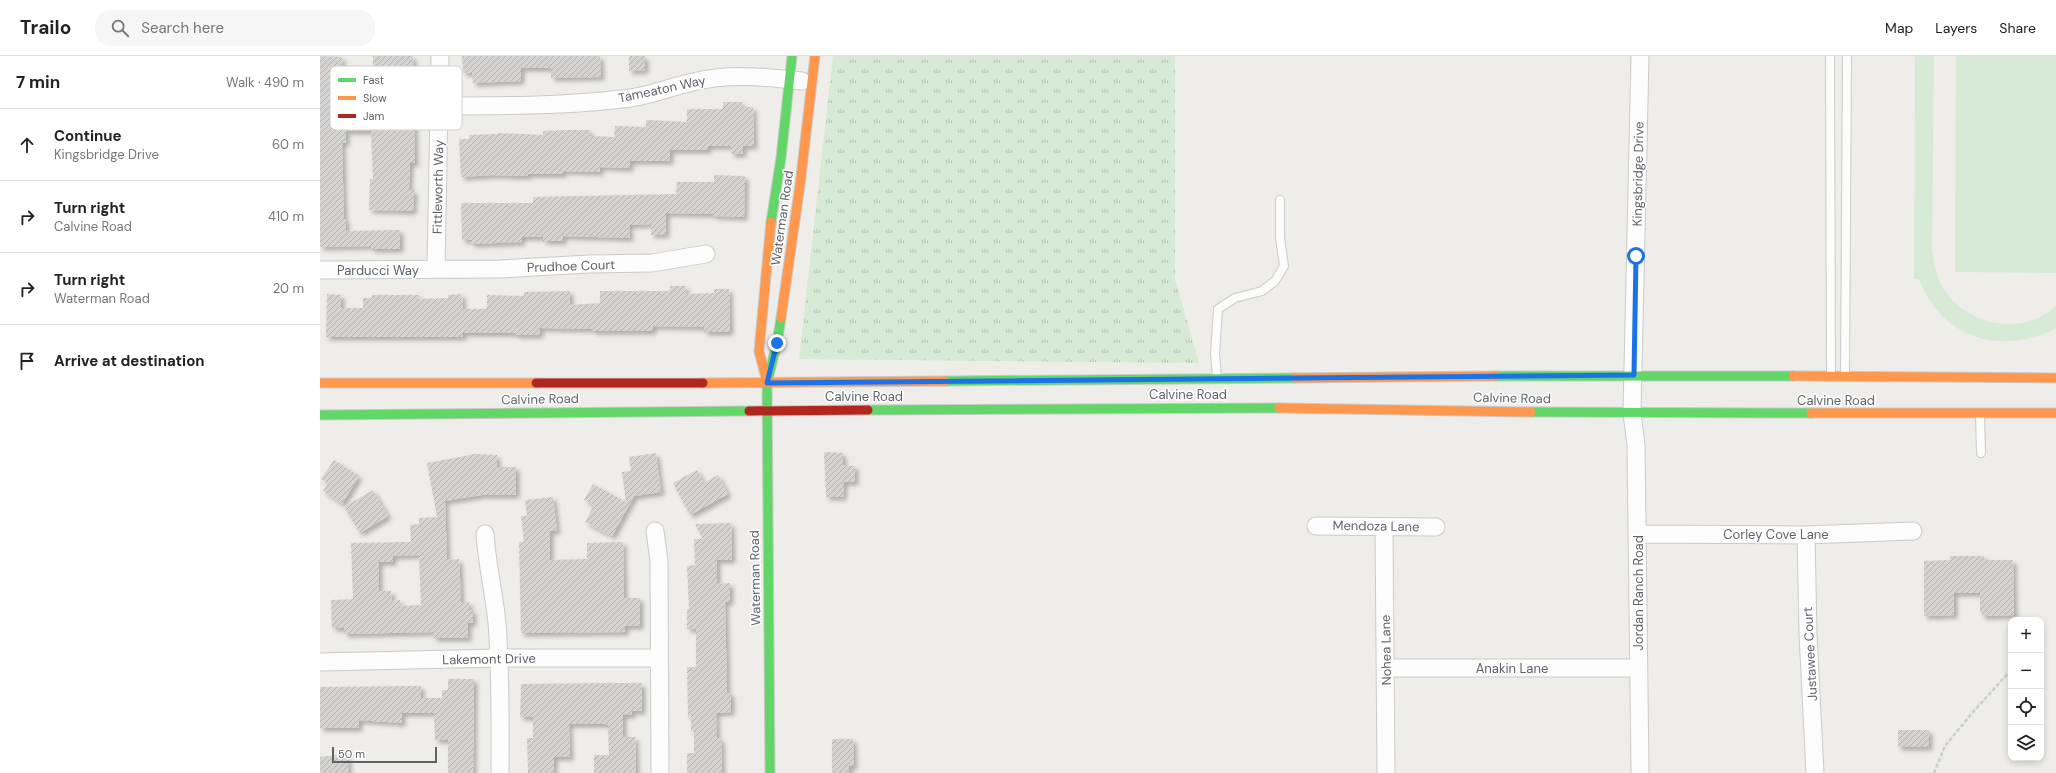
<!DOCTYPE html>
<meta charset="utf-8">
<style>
:root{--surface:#fff;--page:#f6f6f6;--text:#222;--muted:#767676;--line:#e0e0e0}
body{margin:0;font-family:"DM Sans",sans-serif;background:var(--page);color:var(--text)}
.controls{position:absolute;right:12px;bottom:12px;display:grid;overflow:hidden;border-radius:8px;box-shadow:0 2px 6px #0003}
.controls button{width:36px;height:36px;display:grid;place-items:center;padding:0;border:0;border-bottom:1px solid var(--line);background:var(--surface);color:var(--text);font:20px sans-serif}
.scale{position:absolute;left:12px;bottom:10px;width:105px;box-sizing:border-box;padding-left:4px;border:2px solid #5e6267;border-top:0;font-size:11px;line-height:14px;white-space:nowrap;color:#5e6267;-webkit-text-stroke:3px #fff;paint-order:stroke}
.stop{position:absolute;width:12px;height:12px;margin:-9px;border:3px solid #1a73e8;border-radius:50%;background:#fff}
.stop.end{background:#1a73e8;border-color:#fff;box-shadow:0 1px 4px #0008}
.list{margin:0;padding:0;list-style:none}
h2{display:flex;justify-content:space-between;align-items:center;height:52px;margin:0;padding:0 16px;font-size:17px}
h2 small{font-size:13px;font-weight:400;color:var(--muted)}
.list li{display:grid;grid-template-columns:26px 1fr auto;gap:12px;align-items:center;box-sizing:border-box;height:72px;padding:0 16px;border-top:1px solid var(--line)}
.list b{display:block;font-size:15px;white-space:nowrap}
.list p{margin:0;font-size:13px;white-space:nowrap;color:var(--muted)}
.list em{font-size:13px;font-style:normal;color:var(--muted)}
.icon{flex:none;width:22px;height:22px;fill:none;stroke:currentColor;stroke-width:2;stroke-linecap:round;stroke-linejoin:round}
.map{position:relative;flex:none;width:1736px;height:717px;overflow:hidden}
header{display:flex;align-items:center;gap:24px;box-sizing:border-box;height:56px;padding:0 20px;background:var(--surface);border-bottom:1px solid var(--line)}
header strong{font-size:19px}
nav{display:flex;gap:22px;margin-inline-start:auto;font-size:14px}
.search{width:280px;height:36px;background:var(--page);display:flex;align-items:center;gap:10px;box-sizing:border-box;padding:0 14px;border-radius:16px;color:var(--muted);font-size:15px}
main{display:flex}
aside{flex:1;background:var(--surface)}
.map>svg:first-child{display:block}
.grass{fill:url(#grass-tufts)}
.green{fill:#d6ead5}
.building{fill:url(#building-hatch);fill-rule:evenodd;filter:url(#shadow)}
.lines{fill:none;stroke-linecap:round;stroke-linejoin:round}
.lane-casing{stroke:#cacbcb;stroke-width:10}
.street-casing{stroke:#cacbcb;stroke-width:19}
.fast-casing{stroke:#c9c9ca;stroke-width:11}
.slow-casing{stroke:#c9c9ca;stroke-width:11}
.jam-casing{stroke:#c9c9ca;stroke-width:11}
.path{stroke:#cacecb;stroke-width:2.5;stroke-dasharray:4 2;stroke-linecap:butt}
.lane{stroke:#fcfcfc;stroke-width:8}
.street{stroke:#fcfcfc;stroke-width:17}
.fast{stroke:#63d668;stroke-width:9}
.slow{stroke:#ff974d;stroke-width:9}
.jam{stroke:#b3261e;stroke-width:9}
.route{stroke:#1a73e8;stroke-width:5}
.labels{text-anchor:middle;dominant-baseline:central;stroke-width:3;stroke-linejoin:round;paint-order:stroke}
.street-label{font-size:13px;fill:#5e6267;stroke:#fff}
.key{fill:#fff;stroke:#cfd0d1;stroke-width:1}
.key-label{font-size:11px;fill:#5e6267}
</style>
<header>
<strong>Trailo</strong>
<div class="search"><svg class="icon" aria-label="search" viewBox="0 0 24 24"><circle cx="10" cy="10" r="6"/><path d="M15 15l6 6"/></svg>Search here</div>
<nav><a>Map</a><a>Layers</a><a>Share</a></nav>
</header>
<main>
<aside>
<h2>7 min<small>Walk · 490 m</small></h2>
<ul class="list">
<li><svg class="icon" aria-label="ahead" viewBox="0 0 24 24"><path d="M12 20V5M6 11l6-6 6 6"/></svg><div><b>Continue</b><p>Kingsbridge Drive</p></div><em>60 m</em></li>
<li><svg class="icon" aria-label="right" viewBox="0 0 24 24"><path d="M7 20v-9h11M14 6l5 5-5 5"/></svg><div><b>Turn right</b><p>Calvine Road</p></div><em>410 m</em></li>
<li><svg class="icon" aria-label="right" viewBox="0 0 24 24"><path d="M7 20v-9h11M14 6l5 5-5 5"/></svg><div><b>Turn right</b><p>Waterman Road</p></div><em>20 m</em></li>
<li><svg class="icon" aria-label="arrive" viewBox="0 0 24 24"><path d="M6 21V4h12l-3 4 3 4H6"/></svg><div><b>Arrive at destination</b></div></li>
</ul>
</aside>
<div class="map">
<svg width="1736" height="717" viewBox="0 0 1736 717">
<defs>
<pattern id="grass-tufts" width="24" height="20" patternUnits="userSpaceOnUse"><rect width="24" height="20" fill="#d6ead5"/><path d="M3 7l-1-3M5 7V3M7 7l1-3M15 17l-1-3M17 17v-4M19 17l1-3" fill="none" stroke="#b1c1b1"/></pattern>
<pattern id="building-hatch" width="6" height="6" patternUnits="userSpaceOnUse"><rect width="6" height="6" fill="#d5d4d2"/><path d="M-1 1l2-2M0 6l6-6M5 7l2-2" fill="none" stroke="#b0afae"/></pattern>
<filter id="shadow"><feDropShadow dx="3.5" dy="3.5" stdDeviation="2" flood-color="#0004"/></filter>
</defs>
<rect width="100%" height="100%" fill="#eeede9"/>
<path class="grass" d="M513 0H855V223L879 307 479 303Z"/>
<path class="green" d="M1595 0H1614L1612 193C1614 207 1616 220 1623 232 1647 270 1702 281 1736 250V272L1733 274C1677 299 1622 282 1599 223H1594Z
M1636 0H1736V217L1635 216Z"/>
<path class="building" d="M0 0 22 1 23 60 52 59 53 0H93L94 32H83V60H94L95 107H90L89 134H94L93 155 49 154 50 123H53L51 75H26V87H22L24 163H26V175L80 174V193H51V190L0 191Z
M142 0H280L281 21 231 22V12H201V25L153 27 152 17H143Z
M309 0H325V14L309 15Z
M403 46H422V51H433L434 90H423V98H411V90H388V94H350V105H310V112L280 111V116L243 115V118H208V120L172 119 141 121 139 83H149V79L178 78V77L223 79V75L250 74H270L269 80 294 81 295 70 326 71V64L367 66V53H403Z
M394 119 425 120 424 161 393 160V158L346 157V178L331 179V168L309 169 310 182 243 180V185H223V181H201L202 186 151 188V184H142L141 147H213V141L356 138 357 126H394Z
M350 230H366L365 238 394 237V233H409L410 276H384V271L333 270V275H272V273L220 272V279H195V277H143V281H6L7 238 21 239V252H43V242H52V239H99V243L128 242V239L142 238 143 253H167V239L204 240V236L250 235V249L280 247V235H350Z
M504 396 523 397V409L535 410V426H524L523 441H506Z
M336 397 341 436 314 440 292 480 265 466 274 449 264 444 273 428 306 446 302 416 311 415 309 401Z
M155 398 177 399V411H196V439H162L125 445 127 504 139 503 141 546H149V554H153V567H148V582H113V576L24 578V572H12L11 544 33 543 31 487 91 486 90 469 99 468V462L117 461 107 407ZM99 499 101 549 80 550V544L72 545 71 535H59V506H73V500Z
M14 404 39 420 22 448 3 435 8 427 1 423Z
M377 414 384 427 398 419 408 438 370 459 353 427Z
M53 434 68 460 40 477 24 451Z
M233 441 237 475H230V504L267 503V487L303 486 304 542H320V570H305V576L201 577 199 486H204L201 460H207L205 444Z
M411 467 412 504H397V528L410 527V546H405L407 637H411V656L396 657 397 683 401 682 402 717H367V697H374V675H371V660L368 661 367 611H376V573H367V553H369L367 510 375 509 374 483H383L375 468Z
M1630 500H1664V504H1693L1694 559 1662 560V556H1660V537H1634V559L1604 560V505L1630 504Z
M128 623H154L153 717H128V684H115L114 657H82V667L39 664V672H0V631L101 630V642H122V634H128Z
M286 627H322V655H312V659H303V681H315L316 717H274V699H289L288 669 285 668H249L250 701H234V717H208L207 682H213V661H200L201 628Z
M1578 674H1609V691H1578Z
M512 683H533L534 710H529V717H512Z
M27 698 29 717H0V701Z"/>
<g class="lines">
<defs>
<path id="lane" d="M1510 0 1511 319
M1525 320 1527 0
M897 321 895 298 898 253 915 242 942 235 955 225 964 210 960 182V144
M1660 358 1661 397"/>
<path id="street" d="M1320 0 1312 357 1316 389 1320 717
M119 50C180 50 242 50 302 43 327 41 349 31 373 26 409 17 446 21 482 25
M116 213 120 0
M0 214 180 213 269 208 332 207 386 198
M996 470 1116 471
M1064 471 1066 717
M335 475 339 505 340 717
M165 478C167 508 174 537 177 567 181 617 180 667 180 717
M1318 478 1486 479 1593 475
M1486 479 1488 578 1495 717
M0 606 179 602H339
M1066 612H1318"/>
<path id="fast" d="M451 166 461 102 472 0
M1176 320H1473
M625 325 975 322
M548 354 959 352
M1211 356 1491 357
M0 359 429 355
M450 717 447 327 457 287 461 262"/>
<path id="slow" d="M461 262 480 129 495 0
M1473 320 1736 322
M975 322 1176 320
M447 326 439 295 451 166
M0 327H216
M383 327 625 325
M959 352 1211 356
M1491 357H1736"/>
<path id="jam" d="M216 327H383
M429 355 548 354"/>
</defs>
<use href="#lane" class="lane-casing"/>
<use href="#street" class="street-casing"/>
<use href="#fast" class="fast-casing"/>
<use href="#slow" class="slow-casing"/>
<use href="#jam" class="jam-casing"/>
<path class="path" d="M1614 717 1625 690 1652 657 1691 614"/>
<use href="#lane" class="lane"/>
<use href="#street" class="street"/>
<use href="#fast" class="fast"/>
<use href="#slow" class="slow"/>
<use href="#jam" class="jam"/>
</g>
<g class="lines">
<path class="route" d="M457 287 447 327 1314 319 1316 200"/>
</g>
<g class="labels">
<g class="street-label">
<text transform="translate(342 33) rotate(-12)">Tameaton Way</text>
<text transform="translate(1318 118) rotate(-89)">Kingsbridge Drive</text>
<text transform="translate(118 131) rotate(-89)">Fittleworth Way</text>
<text transform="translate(462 162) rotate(-82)">Waterman Road</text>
<text transform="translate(251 210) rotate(-2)">Prudhoe Court</text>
<text x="58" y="214">Parducci Way</text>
<text x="868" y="338">Calvine Road</text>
<text x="544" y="340">Calvine Road</text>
<text transform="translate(1192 342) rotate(1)">Calvine Road</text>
<text transform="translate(220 343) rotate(-1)">Calvine Road</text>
<text x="1516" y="344">Calvine Road</text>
<text transform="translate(1056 470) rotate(1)">Mendoza Lane</text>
<text x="1456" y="478">Corley Cove Lane</text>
<text transform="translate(435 522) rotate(-91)">Waterman Road</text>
<text transform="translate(1318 537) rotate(-90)">Jordan Ranch Road</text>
<text transform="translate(1066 594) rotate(-91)">Nohea Lane</text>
<text transform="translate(1490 598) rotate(-93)">Justawee Court</text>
<text transform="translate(169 603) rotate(-1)">Lakemont Drive</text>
<text x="1192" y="612">Anakin Lane</text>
</g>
</g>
<rect x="10" y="10" width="132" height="64" rx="6" class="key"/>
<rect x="18" y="22" width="18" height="4" fill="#63d668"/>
<rect x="18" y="40" width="18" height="4" fill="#ff974d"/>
<rect x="18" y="58" width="18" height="4" fill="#b3261e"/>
<g class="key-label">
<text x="43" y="28">Fast</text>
<text x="43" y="46">Slow</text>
<text x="43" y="64">Jam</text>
</g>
</svg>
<div class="controls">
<button>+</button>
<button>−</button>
<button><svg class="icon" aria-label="locate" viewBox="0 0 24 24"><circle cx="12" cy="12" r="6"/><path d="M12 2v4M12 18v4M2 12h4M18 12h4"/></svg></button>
<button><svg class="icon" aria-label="layers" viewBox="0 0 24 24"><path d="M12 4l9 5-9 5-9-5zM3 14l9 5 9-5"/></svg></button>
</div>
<div class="scale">50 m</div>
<div class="stop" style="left:1316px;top:200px"></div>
<div class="stop end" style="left:457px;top:287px"></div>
</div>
</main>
